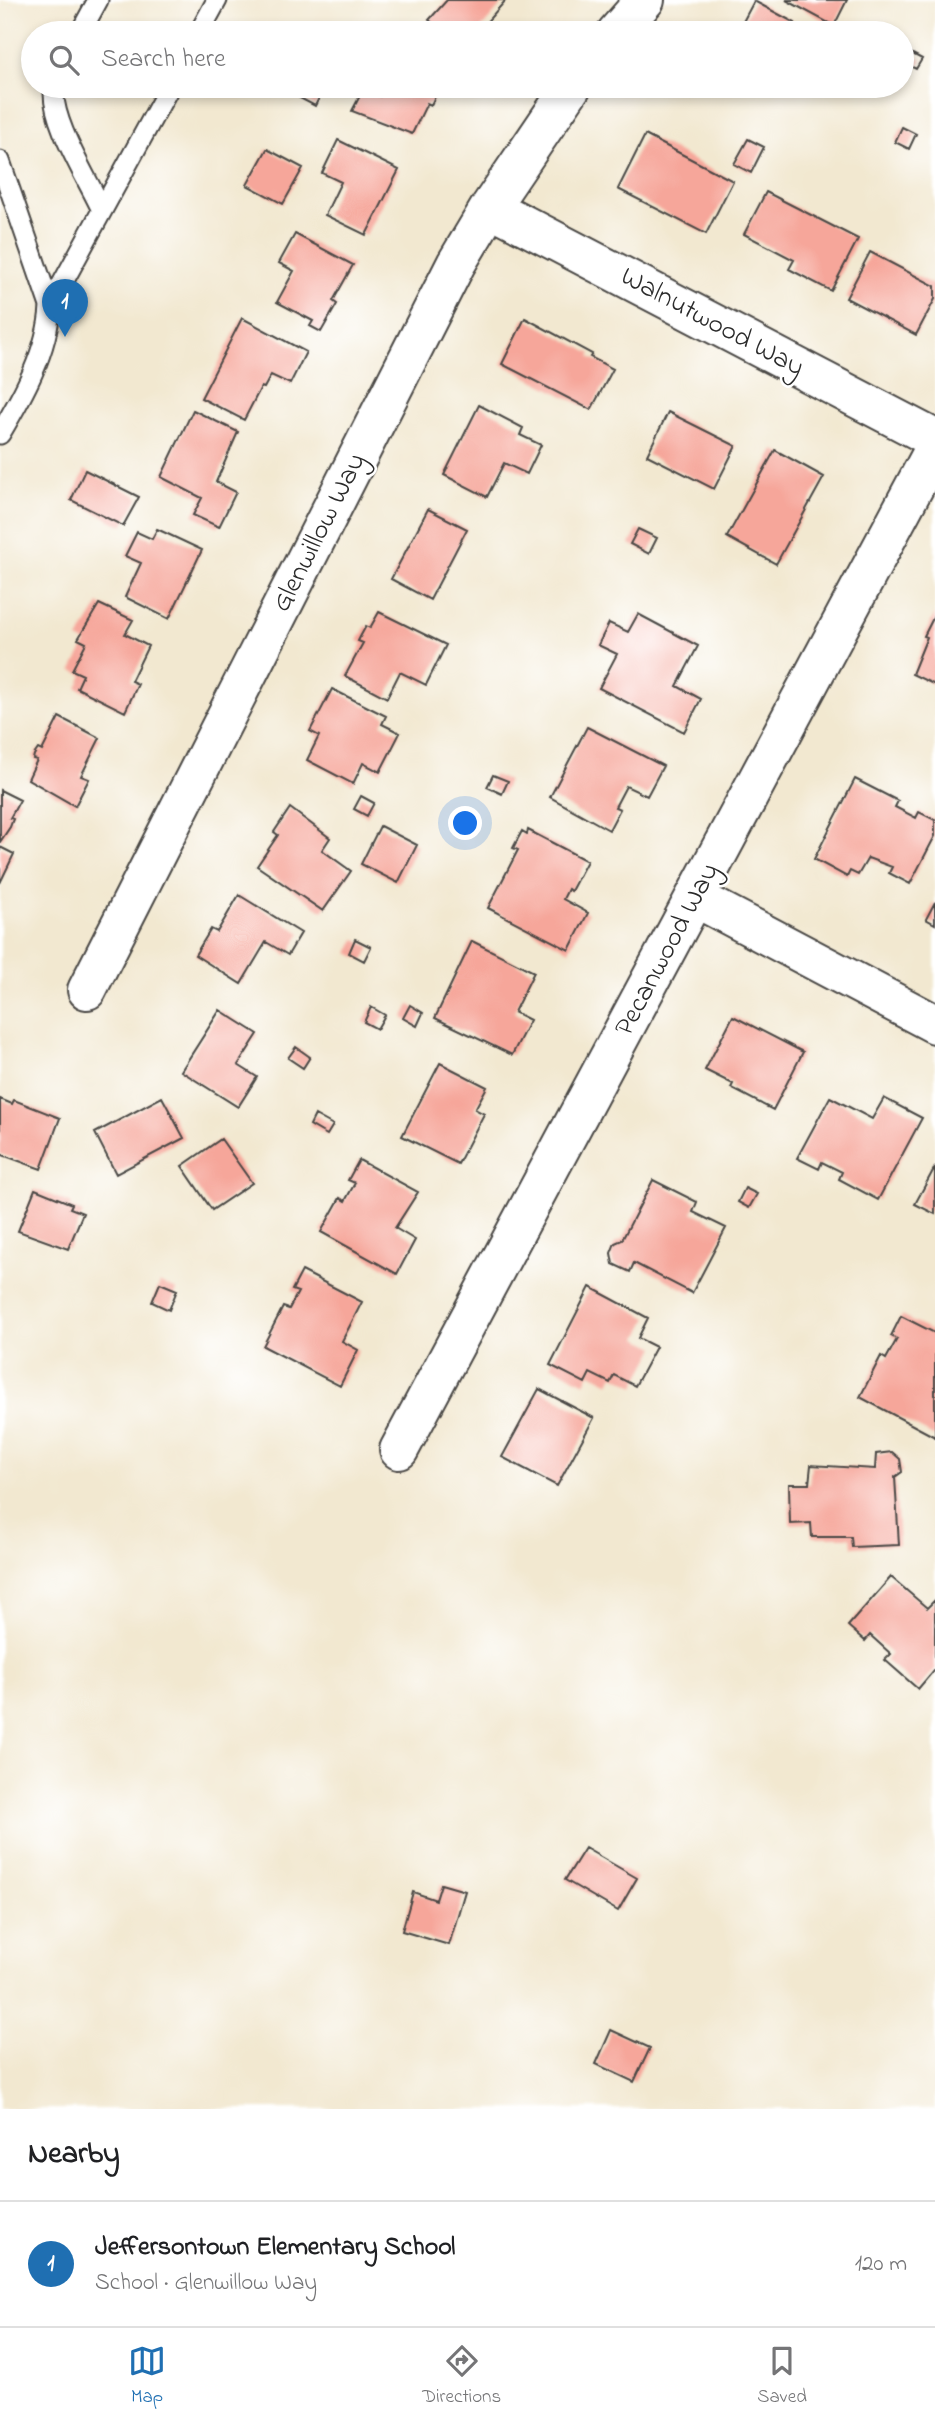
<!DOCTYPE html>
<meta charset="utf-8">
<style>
:root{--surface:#fff;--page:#f6f6f6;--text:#202124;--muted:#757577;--line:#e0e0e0;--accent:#1f6fb2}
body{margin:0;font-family:"Indie Flower",sans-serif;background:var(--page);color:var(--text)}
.you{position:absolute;left:466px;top:824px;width:24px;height:24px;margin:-18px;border:5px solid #fff;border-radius:50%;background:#1a73e8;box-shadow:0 0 0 10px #1a73e833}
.badge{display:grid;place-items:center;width:46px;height:46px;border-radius:50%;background:var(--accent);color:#fff;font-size:23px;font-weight:700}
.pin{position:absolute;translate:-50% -58px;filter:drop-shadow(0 2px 4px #0008)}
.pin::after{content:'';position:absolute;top:37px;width:24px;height:21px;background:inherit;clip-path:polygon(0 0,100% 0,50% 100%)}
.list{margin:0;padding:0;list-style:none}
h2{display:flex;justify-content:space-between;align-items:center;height:91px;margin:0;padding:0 28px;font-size:30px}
h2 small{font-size:23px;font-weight:400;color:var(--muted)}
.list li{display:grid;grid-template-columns:46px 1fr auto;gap:21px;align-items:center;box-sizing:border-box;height:126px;padding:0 28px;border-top:2px solid var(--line)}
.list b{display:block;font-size:26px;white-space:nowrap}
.list p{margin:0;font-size:23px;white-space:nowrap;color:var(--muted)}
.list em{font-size:23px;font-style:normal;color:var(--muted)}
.icon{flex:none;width:38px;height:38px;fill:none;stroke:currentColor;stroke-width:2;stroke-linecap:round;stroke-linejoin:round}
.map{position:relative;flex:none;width:935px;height:2109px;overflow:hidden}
.search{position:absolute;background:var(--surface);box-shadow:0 4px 10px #0003;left:21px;right:21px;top:21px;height:77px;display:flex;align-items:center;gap:18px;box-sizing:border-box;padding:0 24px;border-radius:38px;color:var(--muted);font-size:26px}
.sheet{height:217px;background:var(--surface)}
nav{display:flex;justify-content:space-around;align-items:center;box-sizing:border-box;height:98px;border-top:2px solid var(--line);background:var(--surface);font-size:19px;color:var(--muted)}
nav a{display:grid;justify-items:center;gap:4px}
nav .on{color:var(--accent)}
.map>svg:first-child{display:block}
.building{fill:#f6a69a}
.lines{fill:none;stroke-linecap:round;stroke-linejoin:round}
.lane-casing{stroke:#494744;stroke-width:23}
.street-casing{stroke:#494744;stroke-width:42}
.lane{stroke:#fff;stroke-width:19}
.street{stroke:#fff;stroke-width:38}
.labels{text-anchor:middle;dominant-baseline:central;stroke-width:5;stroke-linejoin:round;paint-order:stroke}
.street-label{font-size:28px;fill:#2b2b2b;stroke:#fff}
</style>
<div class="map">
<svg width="935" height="2109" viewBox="0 0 935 2109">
<rect width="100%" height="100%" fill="#fff"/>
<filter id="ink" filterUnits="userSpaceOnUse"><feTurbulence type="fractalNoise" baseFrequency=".0143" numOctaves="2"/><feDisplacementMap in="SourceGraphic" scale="14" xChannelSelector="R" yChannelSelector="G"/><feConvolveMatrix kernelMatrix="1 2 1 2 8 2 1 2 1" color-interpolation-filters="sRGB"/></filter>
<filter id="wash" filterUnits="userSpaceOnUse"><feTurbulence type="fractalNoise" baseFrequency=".00686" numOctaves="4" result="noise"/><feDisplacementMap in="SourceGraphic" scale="28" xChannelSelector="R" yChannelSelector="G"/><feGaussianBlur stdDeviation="1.57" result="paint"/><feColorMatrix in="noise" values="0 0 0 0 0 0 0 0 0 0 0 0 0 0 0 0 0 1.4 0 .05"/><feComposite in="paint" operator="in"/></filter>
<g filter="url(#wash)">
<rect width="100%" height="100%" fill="#f2e8d0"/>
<g id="blocks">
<path class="building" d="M447 0H506L477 33H445L429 20Z
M786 0H847L834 26Z
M754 1 795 23 789 33H737Z
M905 50 922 59 916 69 902 62Z
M277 86H325L315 106Z
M384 86H440L431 105 427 103 412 134 352 111 364 88 380 96Z
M902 127 916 134 909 149 895 142Z
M645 135 733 181 706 234 618 189Z
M748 139 764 147 751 173 734 164Z
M338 140 399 170 366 235 325 215 341 182 322 173Z
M267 149 303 168 283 204 247 185Z
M766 192 858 239 831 291 789 269 794 260 744 234Z
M295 234 353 265 333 301 337 304 321 332 310 326 313 321 277 302 294 271 279 263Z
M870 252 935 286V299L916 335 846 298Z
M242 318 306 352 290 384 271 375 264 388 261 387 244 420 201 398Z
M525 318 592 354 590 357 613 369 591 410 502 364Z
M479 405 523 428 520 435 541 445 527 474 504 463 487 497 444 475Z
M193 410 238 432 216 482 236 492 219 527 193 515 202 498 161 477Z
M668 412 736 446 714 489 647 455Z
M775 450 824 477 776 564 727 537Z
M85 470 139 497 123 526 71 500Z
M428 509 467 529 430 600 391 579Z
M157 529 202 550 169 619 125 597 141 563 125 556 137 532 152 539Z
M638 529 657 538 649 554 630 544Z
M99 604 133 620 125 634 148 646 131 681 138 684 125 712 77 688 83 675 72 670 86 643 78 639Z
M379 612 446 645 426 685 400 672 387 698 345 676 363 643 358 641 360 637 366 626 370 628Z
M638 614 698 646 677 686 701 699 684 732 599 688 617 654 598 645 609 623 628 632Z
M935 614V685L912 674 927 637 924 636Z
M332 689 386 716 382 724 400 733 380 772 363 763 353 784 307 760 319 736 310 731Z
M59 717 100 738 81 776 89 779 75 806 28 779 37 760 33 759 34 755 38 749 42 751Z
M587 727 663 766 647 796 626 786 615 807 620 809 609 830 550 797Z
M493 775 508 781 502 794 487 787Z
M855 779 898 801 895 807 916 818 919 812 935 820V836L910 884 889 873 892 867 868 858 858 875 850 871 847 877 814 859Z
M0 790 20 800 10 818 13 819 10 827 0 842Z
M361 796 374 803 367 816 354 809Z
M290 808 330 838 322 850 351 871 323 911 257 866 278 835 274 832Z
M380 826 417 845 398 883 361 864Z
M528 830 587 861 571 891 568 889 563 899 588 913 569 950 488 908 518 850 513 848 522 831 527 834Z
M0 847 14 854 0 883Z
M239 895 301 933 288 955 266 942 241 984 195 955 211 929 217 932Z
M935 902V924L926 919Z
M355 939 371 947 364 961 349 953Z
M472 941 534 972 514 1012 530 1020 512 1055 435 1018Z
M410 1005 423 1013 417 1026 403 1018Z
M371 1007 385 1015 377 1029 364 1022Z
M220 1010 258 1034 238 1065 257 1077 238 1107 181 1071Z
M733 1016 803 1052 773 1110 731 1088 733 1084 705 1070Z
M296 1047 310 1057 303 1068 288 1058Z
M440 1063 487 1087 475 1109 484 1114 458 1164 402 1136Z
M162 1097 184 1138 116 1174 95 1133Z
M830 1097 872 1119 884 1098 922 1118 878 1200 839 1179 842 1172 822 1162 819 1169 797 1158Z
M0 1099 12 1104 14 1100 60 1118 41 1169 0 1154Z
M315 1115 333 1125 327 1135 310 1125Z
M221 1139 252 1183 212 1210 182 1166Z
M359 1160 418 1192 395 1228 415 1240 397 1274 321 1232 340 1198 345 1201 355 1183 348 1180Z
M935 1167V1214L915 1204Z
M653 1180 697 1202 693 1212 726 1228 692 1293 634 1263 630 1272 613 1264 611 1253 615 1243 622 1240Z
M745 1188 757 1194 749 1208 738 1202Z
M35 1189 72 1204 70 1208 83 1213 68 1249 18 1231Z
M302 1271 362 1302 342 1341 358 1350 340 1386 263 1346 283 1307 289 1309 298 1292 292 1290Z
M160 1283 177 1290 169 1310 152 1302Z
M590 1287 648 1318 638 1338 656 1347 635 1386 614 1375 610 1383 590 1373 585 1383 550 1365Z
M901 1316 935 1333V1437L860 1397 881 1356 886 1359 897 1339 891 1336Z
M539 1389 594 1418 557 1486 502 1457Z
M892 1452 900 1459 902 1472 895 1477 899 1545 852 1547 851 1537H812L811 1523 790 1524 789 1484H809L811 1465 875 1469 876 1454Z
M891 1577 927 1608 935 1600V1669L918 1689 885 1660 891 1654 870 1635 865 1641 848 1626Z
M585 1848 637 1878 618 1911 565 1880Z
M441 1884 465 1891 449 1945 402 1931 413 1892 436 1900Z
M611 2030 650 2048 634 2082 596 2064Z"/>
</g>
</g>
<g filter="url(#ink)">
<use href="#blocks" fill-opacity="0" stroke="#494744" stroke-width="2"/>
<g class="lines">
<defs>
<path id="lane" d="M80 33 98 0
M199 33 217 0
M55 86C47 115 89 181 102 210
M0 161 50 306C48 351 23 395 0 434
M50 306 170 86"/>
<path id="street" d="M616 33 645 0
M490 207 935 439
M696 898 935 1024
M87 990 456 264 490 207 572 86
M399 1450 935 448"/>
</defs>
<use href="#lane" class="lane-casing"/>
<use href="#street" class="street-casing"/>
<use href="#lane" class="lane"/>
<use href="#street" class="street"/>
</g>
</g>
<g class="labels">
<g class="street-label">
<text transform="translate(712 323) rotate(28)">Walnutwood Way</text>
<text transform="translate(320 533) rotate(-63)">Glenwillow Way</text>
<text transform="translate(668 950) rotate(-62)">Pecanwood Way</text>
</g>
</g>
</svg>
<div class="you"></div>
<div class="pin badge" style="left:65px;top:337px">1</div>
<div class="search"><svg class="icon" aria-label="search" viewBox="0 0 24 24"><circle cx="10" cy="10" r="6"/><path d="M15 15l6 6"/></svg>Search here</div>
</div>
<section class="sheet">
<h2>Nearby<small></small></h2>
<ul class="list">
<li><span class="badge">1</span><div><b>Jeffersontown Elementary School</b><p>School · Glenwillow Way</p></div><em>120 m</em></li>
</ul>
</section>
<nav>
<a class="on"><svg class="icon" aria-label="map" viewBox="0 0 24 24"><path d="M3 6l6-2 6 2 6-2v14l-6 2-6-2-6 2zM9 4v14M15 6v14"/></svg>Map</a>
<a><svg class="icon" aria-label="directions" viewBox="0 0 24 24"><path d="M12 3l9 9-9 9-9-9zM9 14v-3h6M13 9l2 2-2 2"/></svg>Directions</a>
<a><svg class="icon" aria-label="saved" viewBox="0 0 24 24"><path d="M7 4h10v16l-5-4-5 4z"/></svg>Saved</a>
</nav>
